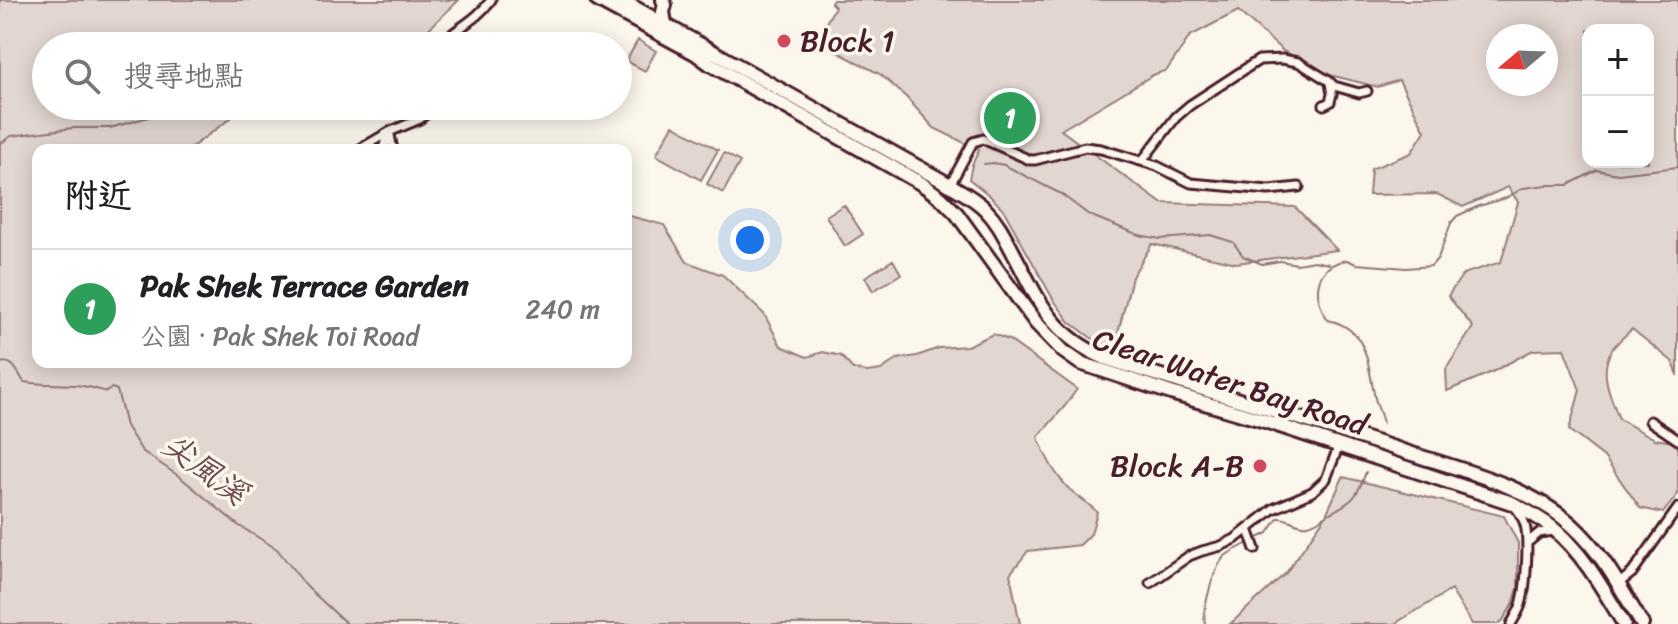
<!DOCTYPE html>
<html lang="zh-TW">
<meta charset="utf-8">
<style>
:root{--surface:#fff;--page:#f2f2f2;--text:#202124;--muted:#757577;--line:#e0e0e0;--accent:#d1495b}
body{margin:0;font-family:Sriracha,"LXGW WenKai TC",sans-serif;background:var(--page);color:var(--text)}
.controls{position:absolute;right:24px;top:24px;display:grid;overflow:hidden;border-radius:16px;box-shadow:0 4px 20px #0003}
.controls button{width:72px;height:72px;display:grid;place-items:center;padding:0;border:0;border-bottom:2px solid var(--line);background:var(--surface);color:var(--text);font:40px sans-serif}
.compass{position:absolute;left:1486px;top:24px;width:72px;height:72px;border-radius:50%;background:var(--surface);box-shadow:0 4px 20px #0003;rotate:251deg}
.you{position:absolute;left:750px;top:240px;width:28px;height:28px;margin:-20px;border:6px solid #fff;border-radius:50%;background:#1a73e8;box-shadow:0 0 0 12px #1a73e833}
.badge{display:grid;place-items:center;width:52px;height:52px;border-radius:50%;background:var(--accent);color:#fff;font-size:26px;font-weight:700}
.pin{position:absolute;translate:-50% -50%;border:4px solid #fff;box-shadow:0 2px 8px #0006}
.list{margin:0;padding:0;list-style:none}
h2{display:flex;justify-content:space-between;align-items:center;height:104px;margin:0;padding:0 32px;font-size:34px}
h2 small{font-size:26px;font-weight:400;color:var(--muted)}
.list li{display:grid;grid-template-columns:52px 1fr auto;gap:24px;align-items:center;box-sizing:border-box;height:120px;padding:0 32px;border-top:2px solid var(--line)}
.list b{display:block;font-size:30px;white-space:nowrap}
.list p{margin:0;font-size:26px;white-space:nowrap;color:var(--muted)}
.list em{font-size:26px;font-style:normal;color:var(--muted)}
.icon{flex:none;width:44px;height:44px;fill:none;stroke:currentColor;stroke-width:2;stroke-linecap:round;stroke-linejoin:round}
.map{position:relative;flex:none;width:1678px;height:624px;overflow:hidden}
.search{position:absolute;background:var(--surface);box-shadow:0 4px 20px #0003;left:32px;top:32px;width:600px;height:88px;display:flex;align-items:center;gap:20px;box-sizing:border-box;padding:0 28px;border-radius:44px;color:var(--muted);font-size:30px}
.panel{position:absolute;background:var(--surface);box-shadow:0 4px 20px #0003;left:32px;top:144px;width:600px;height:224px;border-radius:16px}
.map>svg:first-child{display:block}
.green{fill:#e2d7d0;stroke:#967b7e;stroke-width:2;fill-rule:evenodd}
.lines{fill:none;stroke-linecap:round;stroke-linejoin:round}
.stream{stroke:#907477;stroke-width:2}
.street-casing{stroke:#4a1f2b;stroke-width:13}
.primary-casing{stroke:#4a1f2b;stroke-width:18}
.street{stroke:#fbf7ec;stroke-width:7}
.primary{stroke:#fbf7ec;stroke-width:12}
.poi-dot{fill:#d1495b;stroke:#fbf7ec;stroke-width:3}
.labels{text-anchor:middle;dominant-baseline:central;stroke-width:7;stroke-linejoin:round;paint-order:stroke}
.poi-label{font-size:30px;fill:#4a1f2b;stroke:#fbf7ec;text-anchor:start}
.street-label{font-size:30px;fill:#4a1f2b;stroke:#fbf7ec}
.water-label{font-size:32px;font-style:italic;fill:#6d4a51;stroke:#fbf7ec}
</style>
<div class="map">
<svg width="1678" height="624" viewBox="0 0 1678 624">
<rect width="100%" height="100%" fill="#fbf7ec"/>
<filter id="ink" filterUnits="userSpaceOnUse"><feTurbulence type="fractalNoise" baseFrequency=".0125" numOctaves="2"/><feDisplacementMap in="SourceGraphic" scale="16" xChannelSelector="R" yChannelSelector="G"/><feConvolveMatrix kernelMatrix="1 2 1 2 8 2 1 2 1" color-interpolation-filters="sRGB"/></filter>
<g filter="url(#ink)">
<path class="green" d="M0 0H459L411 46H46V106H247L188 150H38V362H626V215L664 225 687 262 723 275 764 314 781 346 807 357 823 352 841 356 853 369 867 372 881 370 897 359 917 356 939 348 967 346 993 334 1009 340 1077 389 1065 406 1038 437C1045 456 1053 472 1067 487 1077 496 1088 503 1097 512L1091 534 1080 545 1028 551 1010 574 1020 624H0Z
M833 0H1678V376L1673 362 1632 329C1626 335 1618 341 1613 348 1597 371 1611 396 1619 419L1655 439 1673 442 1678 446V494L1663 513 1640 508 1604 457 1569 430 1580 390 1564 349 1533 350 1492 372 1447 391 1446 369 1473 327 1448 296 1463 274 1501 262 1518 202 1508 187 1463 207 1437 194 1369 195 1371 169 1411 153 1425 131 1399 80 1378 87 1330 75 1283 51 1238 11 1190 36 1167 70 1153 75 1061 130 1161 203 1295 207 1337 250 1236 263 1152 244 1132 277 1118 333 1106 346 1090 337 1070 322 1053 299 1003 209 989 195 969 179 972 165 979 150 934 128 906 97 880 74 816 41 835 7 831 3ZM1588 30H1648V162H1588ZM1498 36H1546V84H1498Z
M638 40 656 51 645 71 626 61Z
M673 125 718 150 701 180 656 155Z
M724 153 740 162 723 193 707 184Z
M844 205 863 234 845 246 826 216Z
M893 260 901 274 873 291 865 277Z
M1343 477 1504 516 1518 543V589L1513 604 1503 620 1498 624H1472L1451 590 1394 624H1230L1286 573 1325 517Z"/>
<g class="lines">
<path class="stream" d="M0 144 11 136 73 128H110L180 108
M984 164 994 163 1004 165 1061 194 1089 215 1139 235 1160 239 1210 235 1233 242 1243 256 1262 264 1280 261 1297 264 1314 261 1329 264
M0 363C14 359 17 372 24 382 54 387 75 380 106 392L112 388 117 390 126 426 142 451 180 477 238 525 277 549 307 587 347 624
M1383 423C1381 414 1377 407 1375 398 1367 364 1369 329 1328 320 1312 296 1313 266 1347 260L1356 264 1406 268 1431 266 1438 258 1451 223 1457 216 1479 206 1506 198 1523 188 1547 185H1568L1597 170 1618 174 1678 167
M1254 540 1268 533 1278 518C1288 517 1297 527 1308 525 1316 524 1323 517 1330 513 1354 501 1357 497 1366 472
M1205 624C1202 609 1214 567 1225 556 1231 551 1241 547 1248 543"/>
<defs>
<path id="street" d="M438 46C455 29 477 20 491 0
M1324 105 1330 102 1332 94 1330 83
M390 135 393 150
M358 150 389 132 420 119 425 115 429 106
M382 150 389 134
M1142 161 1176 117 1190 105 1259 60 1282 59 1298 62 1329 81 1334 86 1359 93 1367 91
M950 185 973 142 983 139 1030 160H1035L1085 147 1101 149 1157 166 1191 183 1269 190 1299 187
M1650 421 1678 440
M1248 529 1255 549
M1527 543 1539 533 1554 531
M1150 583 1189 556 1202 551 1221 546 1235 539 1273 509 1312 492 1326 479 1339 445
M1618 584 1632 573 1678 508
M1511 624C1515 617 1520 610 1522 601 1526 586 1529 539 1525 525 1523 518 1520 513 1516 508"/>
<path id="primary" d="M597 0 695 53 710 64 922 184 941 198 957 214 1036 323 1063 351 1080 363 1171 393 1262 420 1512 503C1527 511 1542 519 1554 529 1584 554 1604 591 1624 624
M621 0 950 185C962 192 976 199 986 210 998 222 1005 237 1013 252 1039 301 1051 335 1105 358 1207 392 1311 420 1412 454 1465 471 1530 487 1572 525 1602 552 1622 590 1642 624
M663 0 665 5 663 12 665 23"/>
</defs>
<use href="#street" class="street-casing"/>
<use href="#primary" class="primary-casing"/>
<use href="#street" class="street"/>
<use href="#primary" class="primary"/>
</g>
</g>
<g class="poi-dot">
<circle cx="784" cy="41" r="8"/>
<circle cx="1260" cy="466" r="8"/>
</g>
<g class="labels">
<g class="poi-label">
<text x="800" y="41">Block 1</text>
<text x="1244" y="466" text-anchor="end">Block A-B</text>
</g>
<g class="street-label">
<text transform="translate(1230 382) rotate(18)">Clear Water Bay Road</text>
</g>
<g class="water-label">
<text transform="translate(205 469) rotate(36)">尖風溪</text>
</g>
</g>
</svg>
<div class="controls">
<button>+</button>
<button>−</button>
</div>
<svg class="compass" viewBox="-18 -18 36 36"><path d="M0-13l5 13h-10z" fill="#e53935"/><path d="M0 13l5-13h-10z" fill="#757577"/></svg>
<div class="you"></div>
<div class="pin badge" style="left:1010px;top:118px;background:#2e9e5b">1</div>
<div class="search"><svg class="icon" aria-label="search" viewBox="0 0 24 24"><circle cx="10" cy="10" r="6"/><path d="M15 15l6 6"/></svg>搜尋地點</div>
<section class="panel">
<h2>附近<small></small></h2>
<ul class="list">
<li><span class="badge" style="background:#2e9e5b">1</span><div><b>Pak Shek Terrace Garden</b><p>公園 · Pak Shek Toi Road</p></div><em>240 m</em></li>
</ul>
</section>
</div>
